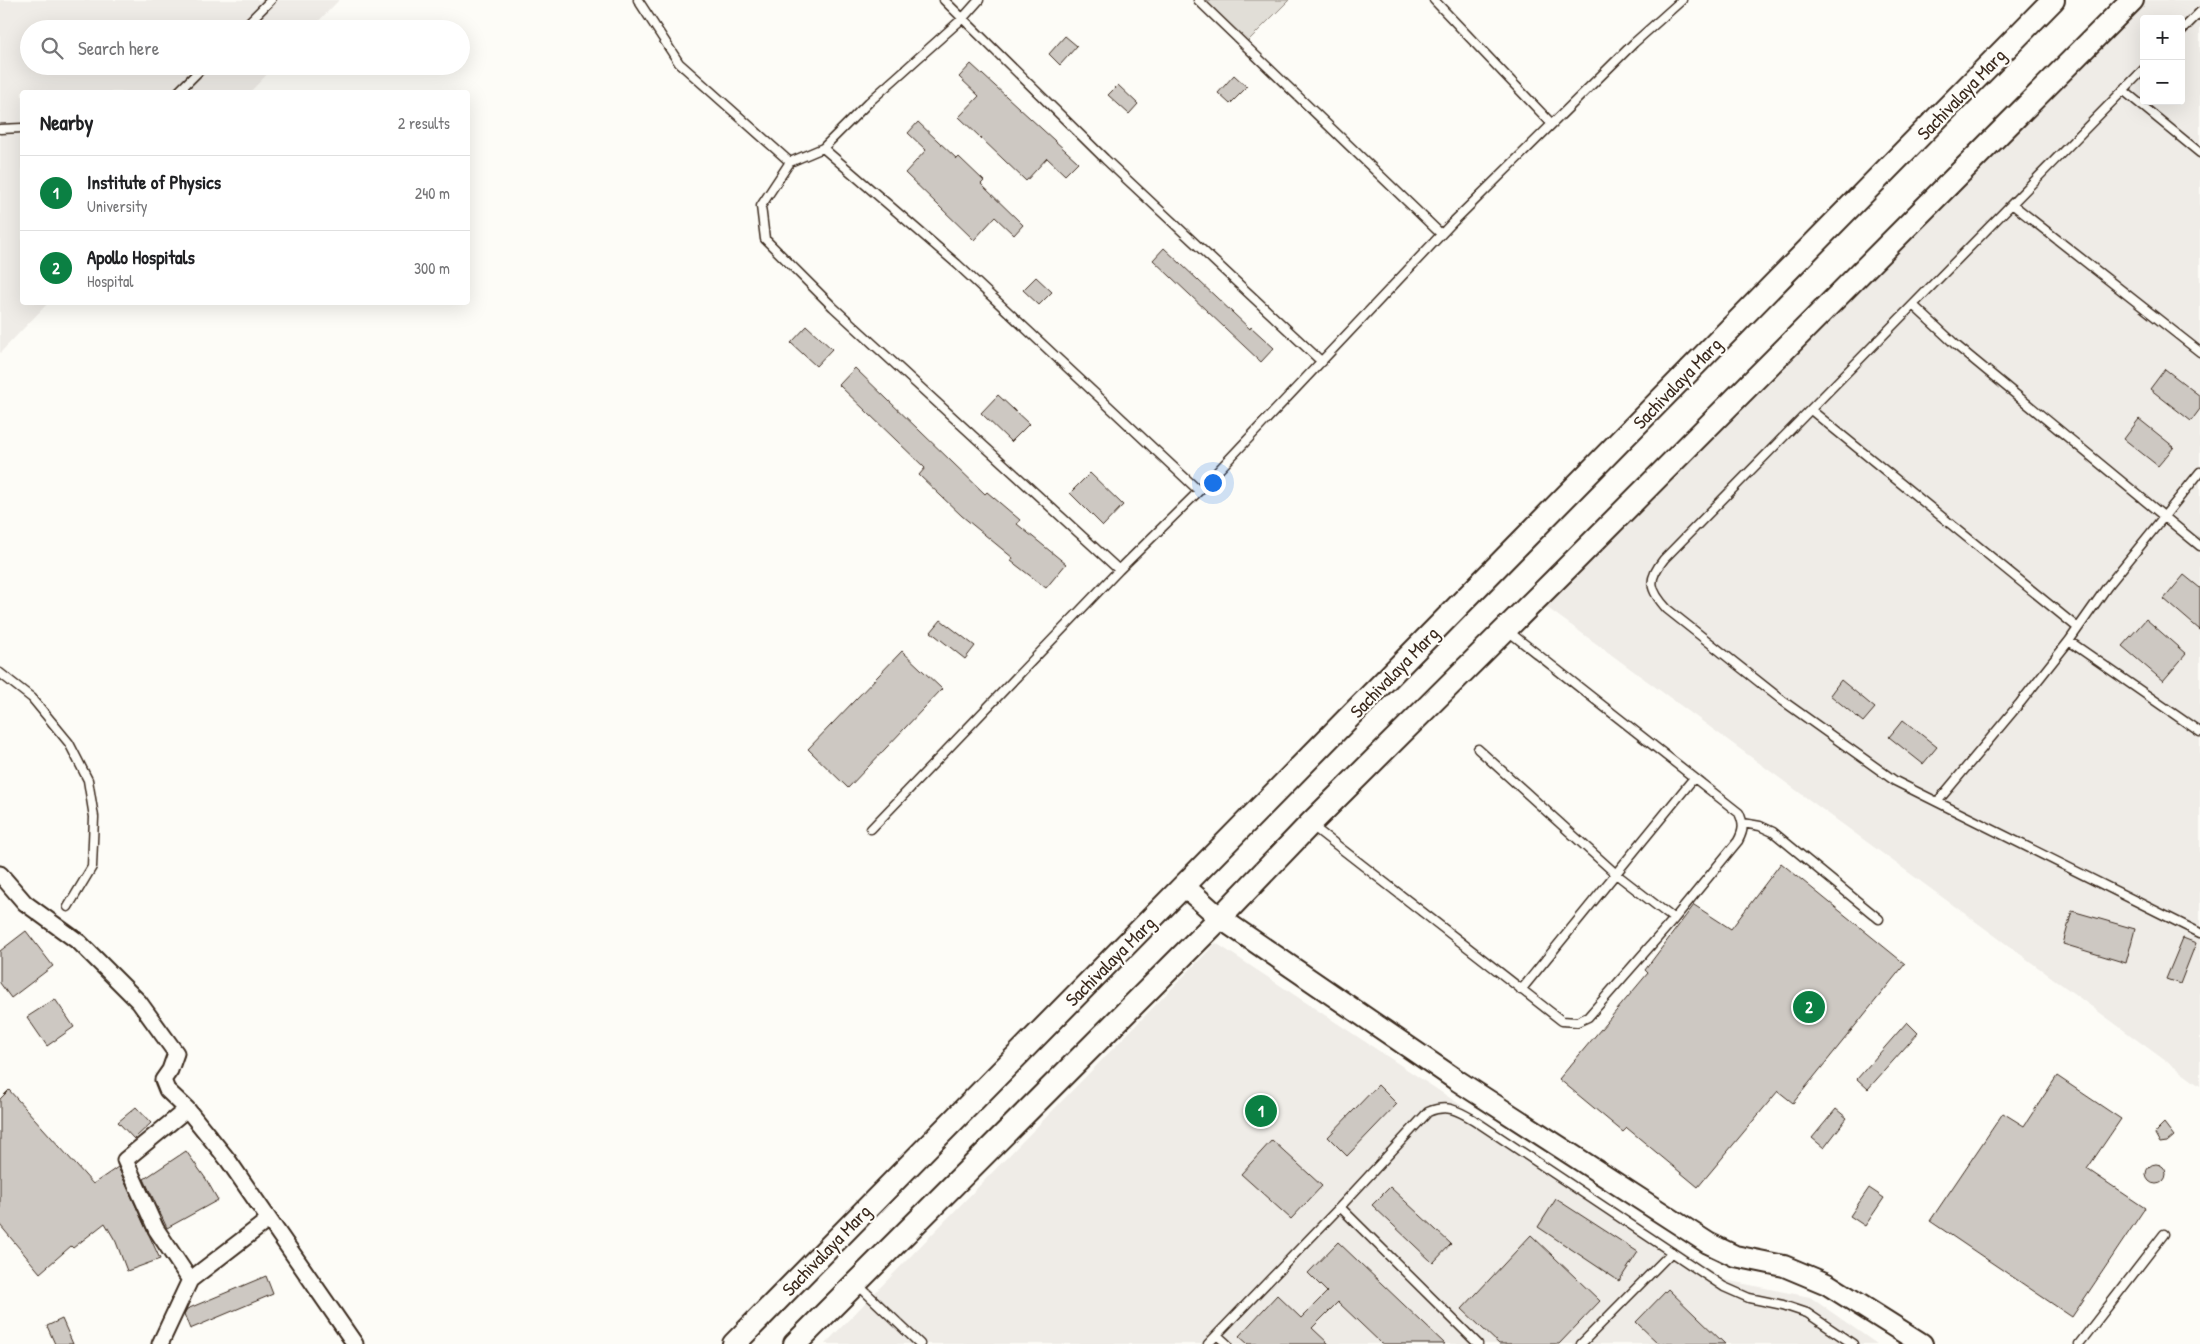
<!DOCTYPE html>
<meta charset="utf-8">
<style>
:root{--surface:#fff;--page:#f6f6f6;--text:#202124;--muted:#757577;--line:#e0e0e0;--accent:#0b8043}
body{margin:0;font-family:"Patrick Hand",sans-serif;background:var(--page);color:var(--text)}
.controls{position:absolute;right:15px;top:15px;display:grid;overflow:hidden;border-radius:5px;box-shadow:0 5px 20px #0002}
.controls button{width:45px;height:45px;display:grid;place-items:center;padding:0;border:0;border-bottom:1px solid var(--line);background:var(--surface);color:var(--text);font:25px sans-serif}
.you{position:absolute;left:1212px;top:482px;width:18px;height:18px;margin:-12px;border:4px solid #fff;border-radius:50%;background:#1a73e8;box-shadow:0 0 0 8px #1a73e833}
.badge{display:grid;place-items:center;width:32px;height:32px;border-radius:50%;background:var(--accent);color:#fff;font-size:16px;font-weight:700}
.pin{position:absolute;translate:-50% -50%;border:2px solid #fff;box-shadow:0 1px 5px #0006}
.list{margin:0;padding:0;list-style:none}
h2{display:flex;justify-content:space-between;align-items:center;height:65px;margin:0;padding:0 20px;font-size:21px}
h2 small{font-size:16px;font-weight:400;color:var(--muted)}
.list li{display:grid;grid-template-columns:32px 1fr auto;gap:15px;align-items:center;box-sizing:border-box;height:75px;padding:0 20px;border-top:1px solid var(--line)}
.list b{display:block;font-size:19px;white-space:nowrap}
.list p{margin:0;font-size:16px;white-space:nowrap;color:var(--muted)}
.list em{font-size:16px;font-style:normal;color:var(--muted)}
.icon{flex:none;width:28px;height:28px;fill:none;stroke:currentColor;stroke-width:2;stroke-linecap:round;stroke-linejoin:round}
.map{position:relative;flex:none;width:2200px;height:1344px;overflow:hidden}
.search{position:absolute;background:var(--surface);box-shadow:0 5px 20px #0002;left:20px;top:20px;width:450px;height:55px;display:flex;align-items:center;gap:12px;box-sizing:border-box;padding:0 18px;border-radius:28px;color:var(--muted);font-size:19px}
.panel{position:absolute;background:var(--surface);box-shadow:0 5px 20px #0002;left:20px;top:90px;width:450px;height:215px;border-radius:5px}
.map>svg:first-child{display:block}
.built{fill:#efece7;fill-rule:evenodd}
.green{fill:#e1ded7;stroke:#8e847a}
.building{fill:#cdc8c2;stroke:#3b2a1e}
.lines{fill:none;stroke-linecap:round;stroke-linejoin:round}
.service-casing{stroke:#3b2a1e;stroke-width:11}
.minor-casing{stroke:#3b2a1e;stroke-width:19}
.tertiary-casing{stroke:#3b2a1e;stroke-width:24}
.secondary-casing{stroke:#3b2a1e;stroke-width:26}
.service{stroke:#fdfcf7;stroke-width:8}
.minor{stroke:#fdfcf7;stroke-width:15}
.tertiary{stroke:#fdfcf7;stroke-width:20}
.secondary{stroke:#fdfcf7;stroke-width:22}
.labels{text-anchor:middle;dominant-baseline:central;stroke-width:4.5;stroke-linejoin:round;paint-order:stroke}
.street-label{font-size:19px;fill:#3b2a1e;stroke:#fdfcf7}
</style>
<div class="map">
<svg width="2200" height="1344" viewBox="0 0 2200 1344">
<rect width="100%" height="100%" fill="#fdfcf7"/>
<filter id="ink" filterUnits="userSpaceOnUse"><feTurbulence type="fractalNoise" baseFrequency=".02" numOctaves="2"/><feDisplacementMap in="SourceGraphic" scale="10" xChannelSelector="R" yChannelSelector="G"/><feConvolveMatrix kernelMatrix="1 2 1 2 8 2 1 2 1" color-interpolation-filters="sRGB"/></filter>
<g filter="url(#ink)">
<path class="built" d="M0 0H339L311 29H29V66H275L250 92H22V302L48 303 0 353Z
M2142 0H2200V1086L1538 601ZM2144 19H2181V101H2144Z
M1216 943 1725 1280 1810 1297 1877 1344H825Z"/>
<path class="green" d="M1199 0H1289L1245 44Z"/>
<path class="building" d="M1065 36 1077 46 1060 65 1049 54Z
M971 64 1078 162 1065 175 1047 158 1026 181 959 117 979 96 959 77Z
M1234 75 1247 87 1230 104 1218 93Z
M1118 85 1138 104 1129 114 1108 95Z
M918 122 957 159 959 157 984 181 981 184 1023 225 1014 235 995 217 974 240 905 173 926 150 908 133Z
M1164 248 1250 329 1251 327 1274 348 1261 362 1153 260Z
M1036 277 1052 292 1039 305 1023 290Z
M807 326 832 349 816 366 791 343Z
M855 368 985 494 987 492 1020 520 1017 524 1066 564 1046 588 1011 561 1013 558 962 516 919 475 925 468 839 385Z
M2165 369 2200 396V409L2191 421 2150 389Z
M998 395 1029 424 1011 442 981 413Z
M2139 419 2174 447 2158 466 2124 439Z
M1090 473 1123 505 1103 526 1070 493Z
M2184 575 2200 588V630L2164 599Z
M2146 619 2186 654 2163 681 2122 646Z
M941 620 975 646 965 659 931 632Z
M902 651 942 689 848 788 808 749Z
M1841 680 1875 708 1863 722 1830 695Z
M1903 720 1937 747 1923 764 1889 737Z
M1781 863 1905 964 1793 1103 1778 1091 1698 1187 1627 1128 1623 1132 1559 1079 1648 973 1645 970 1694 905 1731 929Z
M2072 911 2135 929 2126 963 2063 944Z
M26 931 53 966 11 998 0 983V951Z
M2183 938 2196 943 2180 984 2166 979Z
M55 999 74 1027 47 1046 27 1017Z
M1907 1022 1918 1033 1868 1089 1857 1079Z
M2057 1076 2121 1119 2087 1169 2145 1208 2072 1317 1930 1221 2003 1113 2024 1126Z
M1378 1085 1397 1104 1347 1156 1328 1137Z
M9 1090 93 1184 118 1167 160 1259 127 1271 116 1242 105 1223 73 1248 71 1246 40 1273 0 1225V1099Z
M136 1107 151 1123 134 1139 118 1122Z
M1836 1109 1847 1118 1824 1148 1812 1138Z
M2164 1123 2174 1136 2167 1142 2160 1143 2155 1134 2156 1131Z
M1272 1140 1322 1186 1291 1219 1241 1174Z
M186 1151 206 1179 218 1200 167 1228 144 1179Z
M2146 1174a10 10 0 1 1 20 0a10 10 0 1 1-20 0Z
M1390 1187 1451 1244 1433 1263 1372 1205Z
M1869 1188 1884 1198 1865 1226 1850 1216Z
M1556 1199 1638 1252 1619 1281 1538 1227Z
M1531 1235 1600 1301 1559 1344H1499L1462 1309Z
M1338 1242 1445 1344H1382L1338 1302 1312 1328 1329 1344H1248L1239 1336 1277 1295 1301 1318 1327 1292 1308 1273Z
M266 1276 273 1294 190 1329 184 1314 187 1309Z
M1668 1289 1725 1344H1659L1636 1322Z
M62 1319 73 1344H55L47 1326Z"/>
<g class="lines">
<defs>
<path id="service" d="M638 0 679 63 790 162 823 148 957 264 1199 491 1453 222 1634 43 1682 0
M944 0 1105 159 1322 362
M1198 0 1441 234
M1434 0 1552 124
M242 29 271 0
M2181 31 2200 12
M2144 69 1664 559C1647 580 1649 589 1667 609L1783 701 1895 781 2200 933
M2123 90 2200 153
M178 92 204 66
M0 129 22 128
M823 148 869 102 963 18 979 0
M790 162 761 206 765 239 833 307 1119 570 1199 491
M2012 204 2200 352
M1913 305 1957 346 2200 546
M1811 410 2078 628
M2069 641 2200 732
M0 673 32 698 69 743 88 780 94 817 92 867 68 907
M1478 749 1616 874 1674 919
M1938 801 2020 703 2069 641 2107 587 2200 472
M1743 823 1760 826 1773 832 1879 919
M1311 825 1562 1021 1577 1022 1588 1017 1674 919 1738 841C1744 830 1744 824 1739 813L1508 631
M871 829 1119 570
M1521 990 1693 779
M1340 1207 1478 1344
M858 1285 920 1344
M1217 1335 1227 1344
M1208 1344 1340 1207 1428 1112C1447 1104 1457 1110 1474 1120L1724 1287 1749 1298 1783 1305 1807 1313 1853 1344
M1581 1344 1672 1252
M2079 1344 2164 1234"/>
<path id="minor" d="M0 874 25 903 80 943 139 1002 176 1053 170 1070 163 1080 167 1090 187 1109 228 1160 355 1344
M187 1109 125 1160 156 1229 190 1280
M160 1344 190 1280 268 1220"/>
<path id="tertiary" d="M1184 886 1220 918 1458 1081 1708 1243 1735 1256 1784 1266 1827 1284 1922 1344"/>
<path id="secondary" d="M734 1344 2053 0
M795 1344 1220 918 1310 824 1566 569 2132 0"/>
</defs>
<use href="#service" class="service-casing"/>
<use href="#minor" class="minor-casing"/>
<use href="#tertiary" class="tertiary-casing"/>
<use href="#secondary" class="secondary-casing"/>
<use href="#service" class="service"/>
<use href="#minor" class="minor"/>
<use href="#tertiary" class="tertiary"/>
<use href="#secondary" class="secondary"/>
</g>
</g>
<g class="labels">
<g class="street-label">
<text transform="translate(1961 94) rotate(-46)">Sachivalaya Marg</text>
<text transform="translate(1677 383) rotate(-46)">Sachivalaya Marg</text>
<text transform="translate(1394 672) rotate(-46)">Sachivalaya Marg</text>
<text transform="translate(1110 961) rotate(-45)">Sachivalaya Marg</text>
<text transform="translate(826 1250) rotate(-46)">Sachivalaya Marg</text>
</g>
</g>
</svg>
<div class="controls">
<button>+</button>
<button>−</button>
</div>
<div class="you"></div>
<div class="pin badge" style="left:1261px;top:1111px">1</div>
<div class="pin badge" style="left:1809px;top:1007px">2</div>
<div class="search"><svg class="icon" aria-label="search" viewBox="0 0 24 24"><circle cx="10" cy="10" r="6"/><path d="M15 15l6 6"/></svg>Search here</div>
<section class="panel">
<h2>Nearby<small>2 results</small></h2>
<ul class="list">
<li><span class="badge">1</span><div><b>Institute of Physics</b><p>University</p></div><em>240 m</em></li>
<li><span class="badge">2</span><div><b>Apollo Hospitals</b><p>Hospital</p></div><em>300 m</em></li>
</ul>
</section>
</div>
